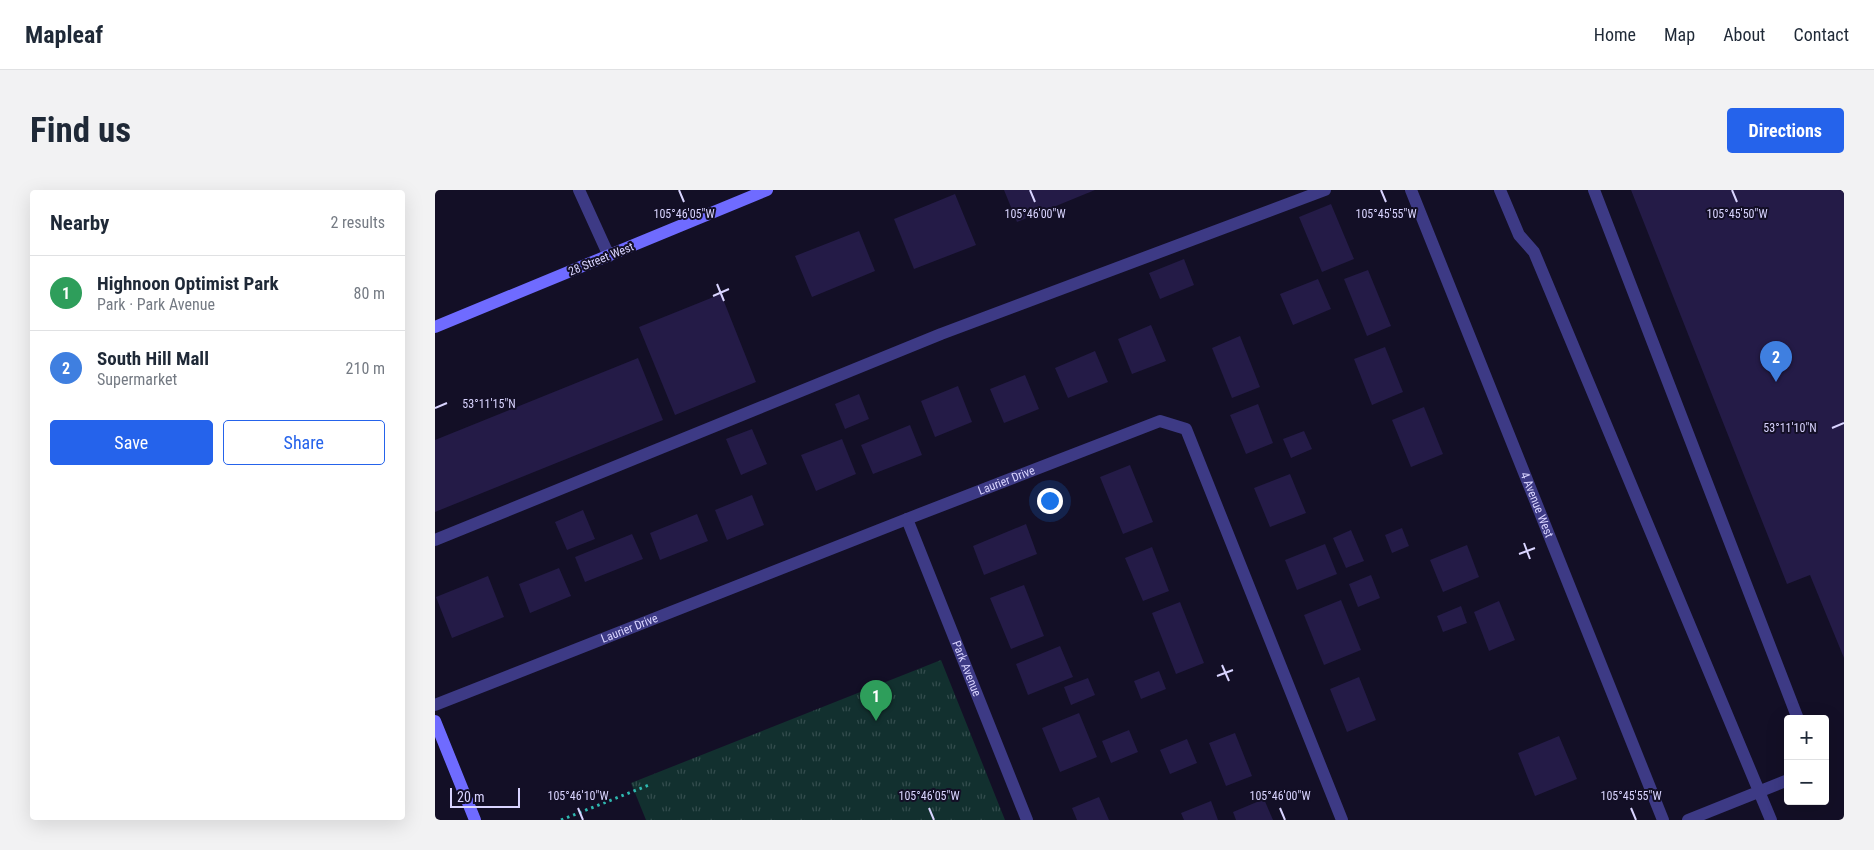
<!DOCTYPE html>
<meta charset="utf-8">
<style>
:root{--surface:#fff;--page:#f2f2f3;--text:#1f2937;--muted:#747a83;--line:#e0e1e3;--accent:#2563eb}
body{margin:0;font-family:"Roboto Condensed",sans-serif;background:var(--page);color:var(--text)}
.controls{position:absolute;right:15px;bottom:15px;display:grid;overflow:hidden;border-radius:5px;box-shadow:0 5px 20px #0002}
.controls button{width:45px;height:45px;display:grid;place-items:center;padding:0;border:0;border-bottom:1px solid var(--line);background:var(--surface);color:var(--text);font:25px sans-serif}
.scale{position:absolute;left:15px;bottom:12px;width:70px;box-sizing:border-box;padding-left:5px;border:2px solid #d9d4ff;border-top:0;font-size:14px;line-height:18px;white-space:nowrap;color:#d9d4ff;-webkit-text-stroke:4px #130f26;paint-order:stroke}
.you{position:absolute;left:614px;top:310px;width:18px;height:18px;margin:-12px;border:4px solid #fff;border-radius:50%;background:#1a73e8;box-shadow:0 0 0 8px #1a73e833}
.badge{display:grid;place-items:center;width:32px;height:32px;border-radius:50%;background:var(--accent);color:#fff;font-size:16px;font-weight:700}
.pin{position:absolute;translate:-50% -41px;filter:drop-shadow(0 1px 2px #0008)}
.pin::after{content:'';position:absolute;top:26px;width:18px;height:15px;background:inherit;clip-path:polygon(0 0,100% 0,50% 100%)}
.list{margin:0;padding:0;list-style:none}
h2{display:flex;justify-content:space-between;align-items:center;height:65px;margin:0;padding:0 20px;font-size:21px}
h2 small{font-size:16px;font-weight:400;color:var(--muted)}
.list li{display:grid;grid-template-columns:32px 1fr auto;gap:15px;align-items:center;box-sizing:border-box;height:75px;padding:0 20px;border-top:1px solid var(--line)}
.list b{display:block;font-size:19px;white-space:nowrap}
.list p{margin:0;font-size:16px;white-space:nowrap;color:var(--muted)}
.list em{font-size:16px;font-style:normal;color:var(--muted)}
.actions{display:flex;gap:10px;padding:15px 20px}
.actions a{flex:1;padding:11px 0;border:1px solid var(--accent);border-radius:5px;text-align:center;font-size:18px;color:var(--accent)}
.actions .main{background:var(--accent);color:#fff}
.map{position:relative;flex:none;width:1409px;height:630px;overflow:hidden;border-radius:5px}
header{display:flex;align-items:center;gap:30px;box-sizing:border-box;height:70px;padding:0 25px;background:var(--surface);border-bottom:1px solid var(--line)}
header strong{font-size:24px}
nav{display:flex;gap:28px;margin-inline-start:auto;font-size:18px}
.intro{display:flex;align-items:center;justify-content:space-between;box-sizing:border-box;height:120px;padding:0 30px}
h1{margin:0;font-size:35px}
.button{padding:12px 22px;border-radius:5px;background:var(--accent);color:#fff;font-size:18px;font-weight:700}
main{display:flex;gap:30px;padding:0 30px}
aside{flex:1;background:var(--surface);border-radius:5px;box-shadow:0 5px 20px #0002}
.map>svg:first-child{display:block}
.park{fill:url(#park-tufts)}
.building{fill:#241b47}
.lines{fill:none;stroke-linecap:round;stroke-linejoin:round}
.path{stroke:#2fb8b0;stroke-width:3;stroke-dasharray:2.5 4;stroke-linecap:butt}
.lane{stroke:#3d3a85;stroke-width:12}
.street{stroke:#3d3a85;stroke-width:12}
.secondary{stroke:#6f6bff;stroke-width:12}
.ticks{fill:none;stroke:#d9d4ff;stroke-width:2}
.labels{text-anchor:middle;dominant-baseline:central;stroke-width:4;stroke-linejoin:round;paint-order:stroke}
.street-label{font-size:12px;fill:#d9d4ff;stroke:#130f26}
.ticks-label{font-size:12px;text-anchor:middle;fill:#d9d4ff;stroke:#130f26;stroke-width:4;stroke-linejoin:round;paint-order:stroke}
</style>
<header>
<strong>Mapleaf</strong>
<nav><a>Home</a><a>Map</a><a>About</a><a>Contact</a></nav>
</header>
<div class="intro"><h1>Find us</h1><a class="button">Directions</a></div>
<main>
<aside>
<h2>Nearby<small>2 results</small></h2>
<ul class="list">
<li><span class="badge" style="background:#2e9e5b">1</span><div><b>Highnoon Optimist Park</b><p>Park · Park Avenue</p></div><em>80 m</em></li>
<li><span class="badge" style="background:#3f7fe0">2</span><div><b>South Hill Mall</b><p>Supermarket</p></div><em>210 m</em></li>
</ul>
<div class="actions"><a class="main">Save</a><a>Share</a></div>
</aside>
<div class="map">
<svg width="1409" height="630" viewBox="0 0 1409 630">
<defs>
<pattern id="park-tufts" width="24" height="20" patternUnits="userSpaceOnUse" patternTransform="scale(1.25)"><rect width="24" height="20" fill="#12302f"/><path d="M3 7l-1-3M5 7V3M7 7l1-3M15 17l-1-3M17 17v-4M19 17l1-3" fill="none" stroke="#344d4e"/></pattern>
</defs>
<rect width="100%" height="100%" fill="#130f26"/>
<path class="park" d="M506 470 570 630H211L196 593Z"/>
<path class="building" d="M569 0H660L582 32Z
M1196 0H1409V468L1375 385 1352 394Z
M520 4 541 55 479 79 459 29Z
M896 14 919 69 887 82 864 27Z
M424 41 440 81 377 107 360 66Z
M749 69 759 95 725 109 714 83Z
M933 80 956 136 932 146 909 89Z
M883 89 896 119 858 135 845 104Z
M286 104 321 192 240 225 204 137Z
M716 135 731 171 697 184 683 149Z
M805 146 825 197 797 208 777 158Z
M950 157 968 202 937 215 919 169Z
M660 161 673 192 633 208 620 178Z
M203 168 228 230 0 322V250Z
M590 185 604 219 569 233 555 199Z
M523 196 537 232 500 247 486 211Z
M424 204 434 229 410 239 400 214Z
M823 214 838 253 811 264 795 225Z
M989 217 1008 264 976 277 957 230Z
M475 235 487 265 438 284 426 255Z
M317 239 332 274 306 285 291 249Z
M869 241 877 259 856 268 848 249Z
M407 249 421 284 381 301 366 265Z
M695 275 718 332 688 344 665 287Z
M855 284 871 323 835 337 819 298Z
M317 305 329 335 292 350 280 320Z
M148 320 160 349 132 360 120 332Z
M262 324 273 351 225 370 215 343Z
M591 334 602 364 549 385 538 356Z
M967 338 974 356 957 363 950 345Z
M916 340 929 371 911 378 898 348Z
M197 344 208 369 150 392 140 367Z
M890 354 902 384 862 400 850 370Z
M1032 355 1044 387 1008 402 995 370Z
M717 357 734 401 708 411 690 368Z
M124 378 136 406 95 423 84 394Z
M936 385 945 408 923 417 914 394Z
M53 386 69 427 17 448 1 407Z
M589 395 609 446 576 459 555 408Z
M906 410 926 460 889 475 869 425Z
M1064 411 1080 450 1054 461 1039 422Z
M745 412 769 473 741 484 717 423Z
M1026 416 1032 433 1008 442 1002 426Z
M625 456 638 487 593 505 581 474Z
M724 481 731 499 706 509 699 491Z
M924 487 941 530 912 542 895 499Z
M653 488 660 505 636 515 629 497Z
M644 523 662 567 625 582 607 538Z
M694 540 703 562 676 573 667 551Z
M800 543 817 586 791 596 774 553Z
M1124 546 1142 589 1100 606 1083 563Z
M752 549 762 573 735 584 725 560Z
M664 607 674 630H642L637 618Z
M829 609 838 630H801L798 622Z
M776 611 783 630H749L746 623Z"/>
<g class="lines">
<path class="path" d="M126 630 214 595"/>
<path class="lane" d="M144 0 174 66
M1065 0 1084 45 1099 62 1336 630
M1159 0 1363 529
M0 350 506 144 890 0
M1253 630 1353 590"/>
<g class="street">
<path id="s1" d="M976 0 1228 630"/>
<path id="s2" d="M472 329 592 630"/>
<path id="s3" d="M0 515 472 329 725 231 751 239 907 630"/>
</g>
<path class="secondary" d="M0 137 332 0
M0 531 40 630"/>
</g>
<path class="ticks" d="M244 0 249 12M595 0 600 12M946 0 951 12M1297 0 1302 12M282 94 289 111M278 106 294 99M0 218 12 213M1397 238 1409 233M1089 353 1095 369M1084 364 1100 358M787 475 794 491M782 486 798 480M143 618 148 630M494 618 499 630M845 618 850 630M1196 618 1201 630"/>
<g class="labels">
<g class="street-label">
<text transform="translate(166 69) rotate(-22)">28 Street West</text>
<text stroke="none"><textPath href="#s3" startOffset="614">Laurier Drive</textPath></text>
<text stroke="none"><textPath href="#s1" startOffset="339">4 Avenue West</textPath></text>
<text stroke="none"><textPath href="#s3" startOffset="209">Laurier Drive</textPath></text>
<text stroke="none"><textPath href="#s2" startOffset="161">Park Avenue</textPath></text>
</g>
</g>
<g class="ticks-label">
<text x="249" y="28">105°46'05"W</text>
<text x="600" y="28">105°46'00"W</text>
<text x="951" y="28">105°45'55"W</text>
<text x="1302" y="28">105°45'50"W</text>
<text x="54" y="218">53°11'15"N</text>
<text x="1355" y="242">53°11'10"N</text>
<text x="143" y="610">105°46'10"W</text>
<text x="494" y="610">105°46'05"W</text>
<text x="845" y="610">105°46'00"W</text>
<text x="1196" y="610">105°45'55"W</text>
</g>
</svg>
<div class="controls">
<button>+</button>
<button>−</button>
</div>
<div class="scale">20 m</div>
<div class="you"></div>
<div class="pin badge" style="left:441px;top:531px;background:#2e9e5b">1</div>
<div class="pin badge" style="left:1341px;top:192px;background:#3f7fe0">2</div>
</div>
</main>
